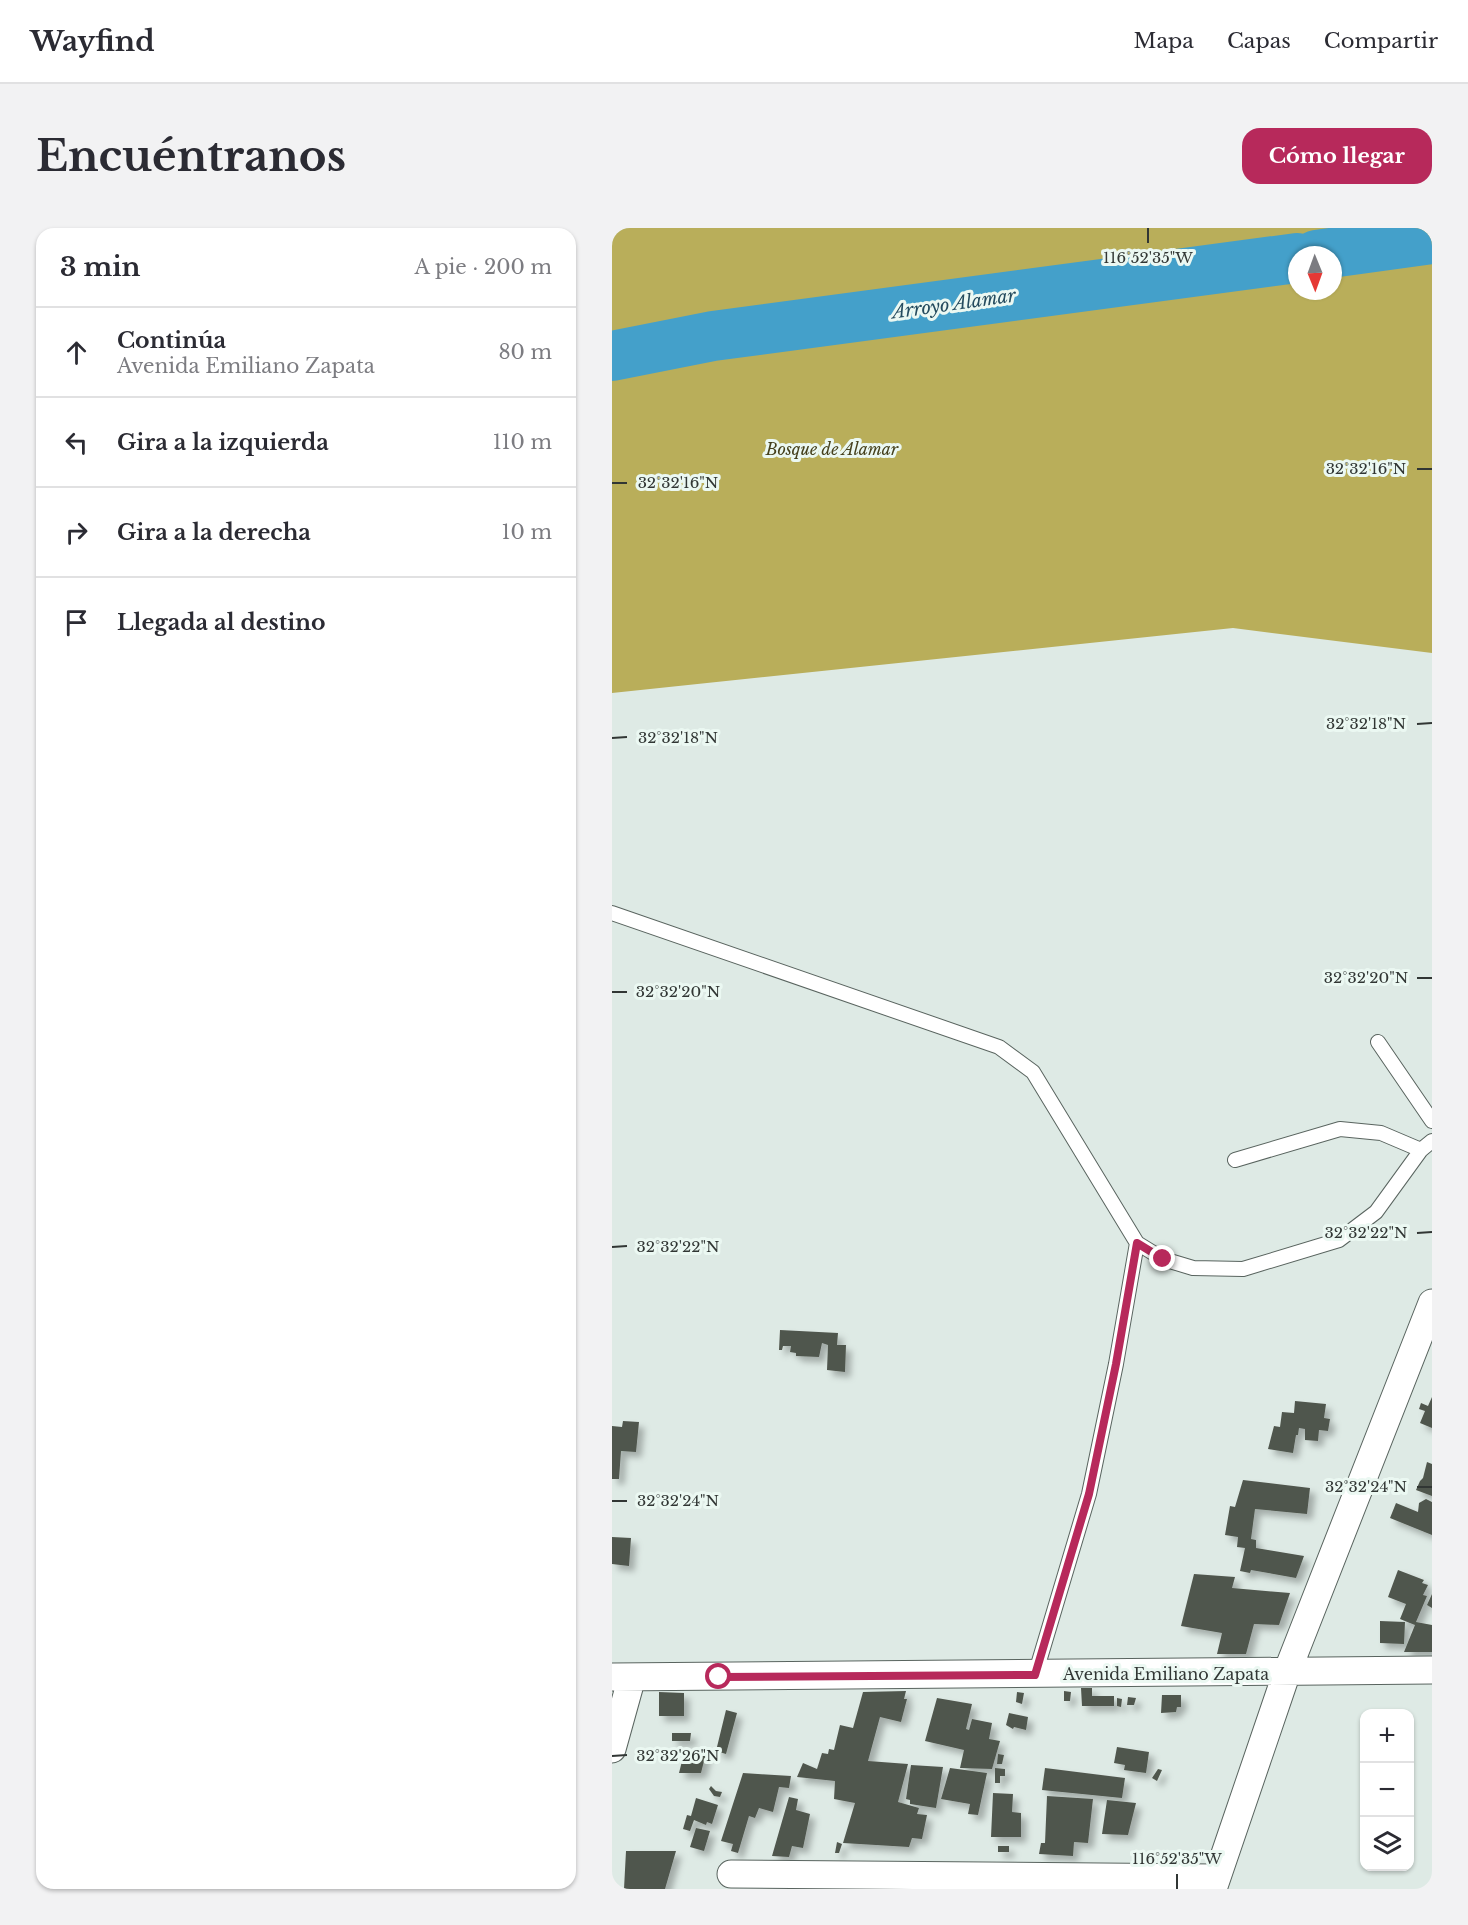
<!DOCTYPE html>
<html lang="es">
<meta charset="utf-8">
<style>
:root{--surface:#fff;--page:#f2f2f3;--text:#2b2b33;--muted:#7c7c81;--line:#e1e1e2;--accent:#b7295b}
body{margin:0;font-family:"Libre Baskerville",serif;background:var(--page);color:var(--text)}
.controls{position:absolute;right:18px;bottom:18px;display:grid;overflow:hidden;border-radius:12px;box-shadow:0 2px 4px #0004}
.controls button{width:54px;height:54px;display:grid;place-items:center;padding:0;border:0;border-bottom:2px solid var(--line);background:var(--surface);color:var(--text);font:30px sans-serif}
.compass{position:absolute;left:676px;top:18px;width:54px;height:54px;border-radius:50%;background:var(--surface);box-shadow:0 2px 4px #0004;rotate:179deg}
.stop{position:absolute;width:18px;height:18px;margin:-14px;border:4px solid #b7295b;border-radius:50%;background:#fff}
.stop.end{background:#b7295b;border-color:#fff;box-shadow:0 2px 6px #0008}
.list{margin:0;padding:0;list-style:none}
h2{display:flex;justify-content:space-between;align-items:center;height:78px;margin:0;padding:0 24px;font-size:26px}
h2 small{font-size:20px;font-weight:400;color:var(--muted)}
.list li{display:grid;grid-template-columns:39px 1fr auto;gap:18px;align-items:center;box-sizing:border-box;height:90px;padding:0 24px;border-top:2px solid var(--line)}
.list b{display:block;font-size:22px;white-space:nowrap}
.list p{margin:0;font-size:20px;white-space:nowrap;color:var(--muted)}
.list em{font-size:20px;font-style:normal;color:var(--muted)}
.icon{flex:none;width:33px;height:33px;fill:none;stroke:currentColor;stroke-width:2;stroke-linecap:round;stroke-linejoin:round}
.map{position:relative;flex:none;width:820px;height:1661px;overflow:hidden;border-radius:18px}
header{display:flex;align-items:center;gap:36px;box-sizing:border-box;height:84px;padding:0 30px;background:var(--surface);border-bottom:2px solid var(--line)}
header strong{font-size:28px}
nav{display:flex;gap:33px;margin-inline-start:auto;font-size:21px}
.intro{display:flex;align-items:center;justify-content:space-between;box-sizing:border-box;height:144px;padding:0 36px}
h1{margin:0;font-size:42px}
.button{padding:15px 27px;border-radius:18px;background:var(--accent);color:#fff;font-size:21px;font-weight:700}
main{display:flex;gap:36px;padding:0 36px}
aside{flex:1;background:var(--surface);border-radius:18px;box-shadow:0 2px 4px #0004}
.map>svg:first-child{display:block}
.forest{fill:#b9ae5a;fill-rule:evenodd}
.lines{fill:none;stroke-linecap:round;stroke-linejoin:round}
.river{stroke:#44a0ca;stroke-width:50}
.building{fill:#50564d;filter:url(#shadow)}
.lane-casing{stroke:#59645f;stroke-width:16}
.street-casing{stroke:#59645f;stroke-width:29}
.lane{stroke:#fff;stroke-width:14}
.street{stroke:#fff;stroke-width:27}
.route{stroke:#b7295b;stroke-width:8}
.ticks{fill:none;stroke:#313634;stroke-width:2}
.labels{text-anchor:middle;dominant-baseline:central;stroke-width:6;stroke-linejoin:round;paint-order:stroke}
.park-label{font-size:16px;font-style:italic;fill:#45401c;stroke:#ebf8f2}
.street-label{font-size:16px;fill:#313634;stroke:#ebf8f2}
.water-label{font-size:18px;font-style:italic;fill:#244b5e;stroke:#ebf8f2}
.ticks-label{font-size:15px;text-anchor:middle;fill:#313634;stroke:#ebf8f2;stroke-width:6;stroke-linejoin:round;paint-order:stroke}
</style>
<header>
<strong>Wayfind</strong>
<nav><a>Mapa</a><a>Capas</a><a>Compartir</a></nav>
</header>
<div class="intro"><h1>Encuéntranos</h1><a class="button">Cómo llegar</a></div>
<main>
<aside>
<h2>3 min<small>A pie · 200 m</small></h2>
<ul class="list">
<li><svg class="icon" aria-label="ahead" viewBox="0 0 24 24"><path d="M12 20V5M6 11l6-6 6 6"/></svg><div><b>Continúa</b><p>Avenida Emiliano Zapata</p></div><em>80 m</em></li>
<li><svg class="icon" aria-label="left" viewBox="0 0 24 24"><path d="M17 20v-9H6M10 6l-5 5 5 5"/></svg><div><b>Gira a la izquierda</b></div><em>110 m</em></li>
<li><svg class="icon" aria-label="right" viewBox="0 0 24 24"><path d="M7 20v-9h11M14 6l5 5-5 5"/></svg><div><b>Gira a la derecha</b></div><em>10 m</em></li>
<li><svg class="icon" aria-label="arrive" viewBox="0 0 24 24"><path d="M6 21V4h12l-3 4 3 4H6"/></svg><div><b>Llegada al destino</b></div></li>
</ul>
</aside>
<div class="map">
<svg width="820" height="1661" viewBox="0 0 820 1661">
<defs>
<filter id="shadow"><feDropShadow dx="5.5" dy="5.5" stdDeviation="3" flood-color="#0004"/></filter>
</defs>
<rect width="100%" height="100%" fill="#deeae5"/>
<path class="forest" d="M0 0H820V425L621 400 0 465ZM685 27H721V63H685Z"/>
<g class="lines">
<path class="river" d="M704 27 820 11
M0 128 101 108 685 30"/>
</g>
<path class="building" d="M168 1102 226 1105 225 1117H234L233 1144 215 1142 216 1117 210 1115 207 1129 184 1128V1125L178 1124 179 1118H171L170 1122H167Z
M820 1169V1200L808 1195 813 1183 807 1181 809 1175 816 1178Z
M683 1173 714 1176 712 1190 718 1191 716 1203 707 1202 706 1213 693 1212V1201L687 1200 686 1207H684L681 1225 656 1221 662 1198 668 1199 670 1184 682 1185Z
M11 1193 27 1194 24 1224 9 1223 7 1251H0V1198L10 1199Z
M815 1234 820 1236V1268L804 1262 808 1253 811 1250Z
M631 1252 698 1260 695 1286 643 1281 639 1311 644 1312V1320L692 1328 684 1350 639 1342 638 1345 628 1343 633 1320 625 1319 626 1309 613 1307 618 1278 623 1279Z
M814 1271 820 1274V1307L778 1290 784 1275 806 1284 807 1275Z
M0 1309 19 1310 17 1338 0 1336Z
M786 1342 812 1352 810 1355 816 1357 811 1367 815 1368 804 1394 820 1397V1424H792L803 1397 788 1391 794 1376 776 1369Z
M582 1346 623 1349 620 1360 678 1365 667 1397 642 1396 634 1426H605L610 1405 569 1398Z
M820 1366V1380L815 1377Z
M768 1393 793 1394 792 1416 768 1415Z
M469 1460H480V1468H502V1478H470Z
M294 1463 292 1471H295L289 1494 268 1489 256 1533 296 1536 286 1574 307 1580 305 1586 315 1587 310 1611 300 1610 297 1619 231 1615 243 1575 222 1571 223 1553 185 1549 191 1535 205 1541 210 1525 216 1526 217 1521 222 1522 228 1497 241 1500 251 1464Z
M452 1463 459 1464 458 1473H452Z
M47 1464 72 1465V1488H47Z
M405 1464 412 1465 410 1476 404 1474Z
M550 1467H569V1479H565L564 1484 549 1485Z
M516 1469 524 1470 522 1477H515Z
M325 1470 360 1476 354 1501 357 1502 360 1491 380 1495 377 1511 388 1513 380 1541 348 1540 352 1522 313 1513Z
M505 1470 510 1471 509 1479 505 1478Z
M114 1482 125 1485 114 1526 104 1523Z
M397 1485 416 1489 414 1502 402 1499 401 1501 394 1497Z
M60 1505H79L78 1513H60Z
M505 1519 537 1524 534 1545 512 1542 513 1537 502 1535Z
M72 1525H94L89 1545H67Z
M386 1526 392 1527 390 1536H385Z
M299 1537 331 1539 324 1580 298 1576V1572L294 1571Z
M338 1540 375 1545 366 1587 356 1586 358 1576 329 1571Z
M383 1540 393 1541V1548H388V1555H383Z
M433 1540 513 1550 510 1570 430 1562Z
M546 1541 550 1542 545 1553 540 1550Z
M131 1545 179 1548 177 1560 167 1559 161 1584 147 1580 143 1590 137 1588 126 1625 119 1623 121 1616 109 1613Z
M99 1558 104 1563 110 1564 108 1569 102 1568 97 1561Z
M381 1565 401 1566 400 1584 409 1585V1609H379Z
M435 1568 481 1571 476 1615 462 1614 461 1628 427 1626 429 1615H433Z
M177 1569 186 1571 184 1582 198 1586 191 1620 180 1618 177 1629 160 1628Z
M84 1570 106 1577 100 1596 95 1594 94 1597 82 1592 78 1603 71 1601 75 1587 79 1588Z
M495 1572 524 1575 516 1607 490 1606Z
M84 1600 98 1603 92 1623 78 1619Z
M225 1614 230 1616 227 1625H223Z
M386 1618H397V1624H386Z
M14 1623H64L53 1661H12Z"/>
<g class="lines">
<defs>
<path id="lane" d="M0 685 387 819 421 844 525 1015 551 1031 581 1040 631 1041 727 1012 764 984 809 922 820 913
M766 814 820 893
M623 932 728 901 769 905 809 922
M423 1447 477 1266 504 1136 525 1015"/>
<path id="street" d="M0 1449 820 1442
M0 1521 20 1449
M119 1646 603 1650
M601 1661 675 1444 820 1075"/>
</defs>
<use href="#lane" class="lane-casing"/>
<use href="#street" class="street-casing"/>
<use href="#lane" class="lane"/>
<use href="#street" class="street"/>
</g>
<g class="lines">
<path class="route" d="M107 1449 423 1447 477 1266 504 1136 525 1015 551 1031"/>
</g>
<path class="ticks" d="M536 0V15M805 241H820M0 255H15M805 496 820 495M0 510 15 509M805 750H820M0 764H15M805 1005 820 1004M0 1019 15 1018M805 1259H820M0 1273H15M0 1528 15 1527M565 1646V1661"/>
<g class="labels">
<g class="park-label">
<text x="220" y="221">Bosque de Alamar</text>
</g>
<g class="street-label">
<text x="554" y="1446">Avenida Emiliano Zapata</text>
</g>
<g class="water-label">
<text transform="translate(342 76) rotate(-8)">Arroyo Alamar</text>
</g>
</g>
<g class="ticks-label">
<text x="536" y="35">116°52'35"W</text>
<text x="754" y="246">32°32'16"N</text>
<text x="66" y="260">32°32'16"N</text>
<text x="754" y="501">32°32'18"N</text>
<text x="66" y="515">32°32'18"N</text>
<text x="754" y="755">32°32'20"N</text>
<text x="66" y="769">32°32'20"N</text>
<text x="754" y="1010">32°32'22"N</text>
<text x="66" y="1024">32°32'22"N</text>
<text x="754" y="1264">32°32'24"N</text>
<text x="66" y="1278">32°32'24"N</text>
<text x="66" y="1533">32°32'26"N</text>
<text x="565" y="1636">116°52'35"W</text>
</g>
</svg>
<div class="controls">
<button>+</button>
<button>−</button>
<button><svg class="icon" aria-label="layers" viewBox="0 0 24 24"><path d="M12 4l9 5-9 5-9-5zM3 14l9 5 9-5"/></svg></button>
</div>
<svg class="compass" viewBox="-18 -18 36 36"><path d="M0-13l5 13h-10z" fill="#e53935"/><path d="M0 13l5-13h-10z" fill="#7c7c81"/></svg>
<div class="stop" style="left:107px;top:1449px"></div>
<div class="stop end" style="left:551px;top:1031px"></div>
</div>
</main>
